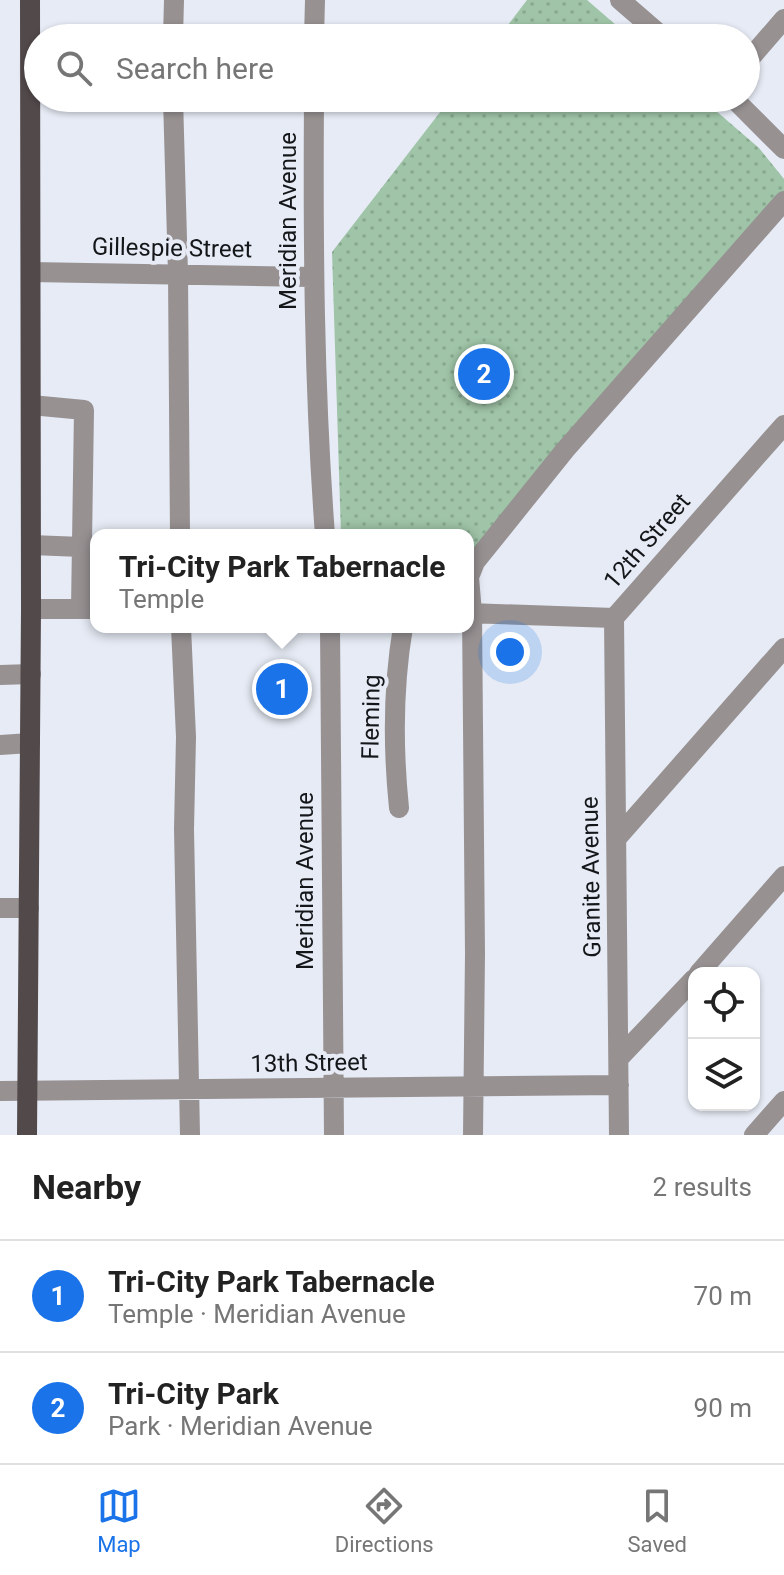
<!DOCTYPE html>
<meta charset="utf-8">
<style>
:root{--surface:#fff;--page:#f6f6f6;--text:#222;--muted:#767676;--line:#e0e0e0;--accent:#1a73e8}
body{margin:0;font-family:Roboto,sans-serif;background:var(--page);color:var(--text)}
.controls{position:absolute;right:24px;bottom:24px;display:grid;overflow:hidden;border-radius:16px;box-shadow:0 2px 6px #0004}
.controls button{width:72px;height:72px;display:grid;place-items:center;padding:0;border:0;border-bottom:2px solid var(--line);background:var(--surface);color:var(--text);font:40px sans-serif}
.you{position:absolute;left:510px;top:652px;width:28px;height:28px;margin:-20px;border:6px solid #fff;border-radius:50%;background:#1a73e8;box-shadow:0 0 0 12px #1a73e833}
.badge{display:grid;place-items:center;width:52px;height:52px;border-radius:50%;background:var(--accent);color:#fff;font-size:26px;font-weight:700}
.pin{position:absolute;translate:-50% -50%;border:4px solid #fff;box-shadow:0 2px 8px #0006}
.popup{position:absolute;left:90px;top:529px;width:384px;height:104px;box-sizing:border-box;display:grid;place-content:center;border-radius:16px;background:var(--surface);filter:drop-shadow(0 2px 6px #0005);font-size:26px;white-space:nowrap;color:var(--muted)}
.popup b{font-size:30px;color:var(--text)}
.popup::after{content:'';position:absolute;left:50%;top:100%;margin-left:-16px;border:16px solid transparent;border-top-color:var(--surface)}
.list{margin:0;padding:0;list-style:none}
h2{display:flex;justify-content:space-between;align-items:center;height:104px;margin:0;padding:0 32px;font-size:34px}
h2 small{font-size:26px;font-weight:400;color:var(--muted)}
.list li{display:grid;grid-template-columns:52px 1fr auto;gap:24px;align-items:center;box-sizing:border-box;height:112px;padding:0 32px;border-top:2px solid var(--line)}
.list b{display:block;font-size:30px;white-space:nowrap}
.list p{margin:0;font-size:26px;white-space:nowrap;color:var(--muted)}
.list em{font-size:26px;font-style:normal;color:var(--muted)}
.icon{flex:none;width:44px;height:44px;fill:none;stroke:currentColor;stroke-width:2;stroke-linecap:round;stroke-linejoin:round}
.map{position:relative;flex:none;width:784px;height:1135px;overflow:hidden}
.search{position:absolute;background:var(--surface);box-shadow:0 2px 6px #0004;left:24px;right:24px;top:24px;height:88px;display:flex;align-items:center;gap:20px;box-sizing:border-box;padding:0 28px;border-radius:44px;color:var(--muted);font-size:30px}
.sheet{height:328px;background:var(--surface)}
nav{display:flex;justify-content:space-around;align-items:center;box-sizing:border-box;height:112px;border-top:2px solid var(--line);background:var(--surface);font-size:22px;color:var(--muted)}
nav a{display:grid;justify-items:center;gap:4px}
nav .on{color:var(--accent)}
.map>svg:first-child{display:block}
.park{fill:url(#park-dots)}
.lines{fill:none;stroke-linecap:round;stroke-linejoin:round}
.minor{stroke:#979192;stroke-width:20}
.major{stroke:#52494a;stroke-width:20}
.labels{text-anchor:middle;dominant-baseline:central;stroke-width:8;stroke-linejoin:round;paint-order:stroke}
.street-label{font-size:24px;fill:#141619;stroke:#e6ebf5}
</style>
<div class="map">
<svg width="784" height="1135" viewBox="0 0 784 1135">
<defs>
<pattern id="park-dots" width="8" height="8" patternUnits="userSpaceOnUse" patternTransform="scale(2)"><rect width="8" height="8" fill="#9fc4a7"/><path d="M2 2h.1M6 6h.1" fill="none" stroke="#88a88f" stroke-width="1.8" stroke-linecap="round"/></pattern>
</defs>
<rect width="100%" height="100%" fill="#e6ebf5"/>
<path class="park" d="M527 0H587L631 38H498Z
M451 98H701L759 148 784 179V201L565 450 468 587V535H341L332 252Z"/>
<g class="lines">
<path class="minor" d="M620 0 664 38
M173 38 174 0
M314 38 315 0
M746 63 784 19
M173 98 178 274 180 535
M314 98C313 244 314 389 325 535
M733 98 784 149
M31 272 312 277
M31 405 84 410 81 609
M31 545 82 547
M31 609H96
M468 613 614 618 784 425
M614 618 619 1135
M181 627 186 737 184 829 190 1135
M330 627 334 1135
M0 675 31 674
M0 745 30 743
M399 808C393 749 393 686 403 627
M617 838 784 648
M0 908H29
M699 973 784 876
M619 1058 694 979
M0 1091 619 1085
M473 1135 475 954 472 613 469 577 475 562 565 450 784 201
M754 1135 784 1101"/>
<path class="major" d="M27 1135 31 609 30 0"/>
</g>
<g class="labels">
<g class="street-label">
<text transform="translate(288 221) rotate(-90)">Meridian Avenue</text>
<text transform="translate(172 248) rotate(1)">Gillespie Street</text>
<text transform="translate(647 541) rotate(-49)">12th Street</text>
<text transform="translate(371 717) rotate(-89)">Fleming</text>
<text transform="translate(591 877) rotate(-91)">Granite Avenue</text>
<text transform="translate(305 881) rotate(-90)">Meridian Avenue</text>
<text transform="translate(309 1063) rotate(-1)">13th Street</text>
</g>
</g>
</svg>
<div class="controls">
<button><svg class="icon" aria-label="locate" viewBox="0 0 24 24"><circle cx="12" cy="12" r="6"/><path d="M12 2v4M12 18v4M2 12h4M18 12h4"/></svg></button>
<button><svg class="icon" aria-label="layers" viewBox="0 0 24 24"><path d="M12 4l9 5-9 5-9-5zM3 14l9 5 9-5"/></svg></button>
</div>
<div class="you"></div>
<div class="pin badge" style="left:282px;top:689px">1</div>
<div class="popup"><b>Tri-City Park Tabernacle</b>Temple</div>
<div class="pin badge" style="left:484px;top:374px">2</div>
<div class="search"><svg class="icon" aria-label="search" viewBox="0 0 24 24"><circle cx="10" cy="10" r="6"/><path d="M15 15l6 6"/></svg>Search here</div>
</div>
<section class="sheet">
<h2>Nearby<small>2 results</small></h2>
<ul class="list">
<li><span class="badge">1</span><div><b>Tri-City Park Tabernacle</b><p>Temple · Meridian Avenue</p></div><em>70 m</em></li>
<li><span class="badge">2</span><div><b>Tri-City Park</b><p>Park · Meridian Avenue</p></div><em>90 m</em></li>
</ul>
</section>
<nav>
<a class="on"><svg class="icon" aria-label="map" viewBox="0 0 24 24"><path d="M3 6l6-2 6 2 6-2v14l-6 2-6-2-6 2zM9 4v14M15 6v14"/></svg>Map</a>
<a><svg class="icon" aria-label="directions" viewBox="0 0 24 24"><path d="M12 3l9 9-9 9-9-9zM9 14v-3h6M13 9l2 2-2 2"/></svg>Directions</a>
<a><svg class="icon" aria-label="saved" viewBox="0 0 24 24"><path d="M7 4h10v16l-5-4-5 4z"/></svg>Saved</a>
</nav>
